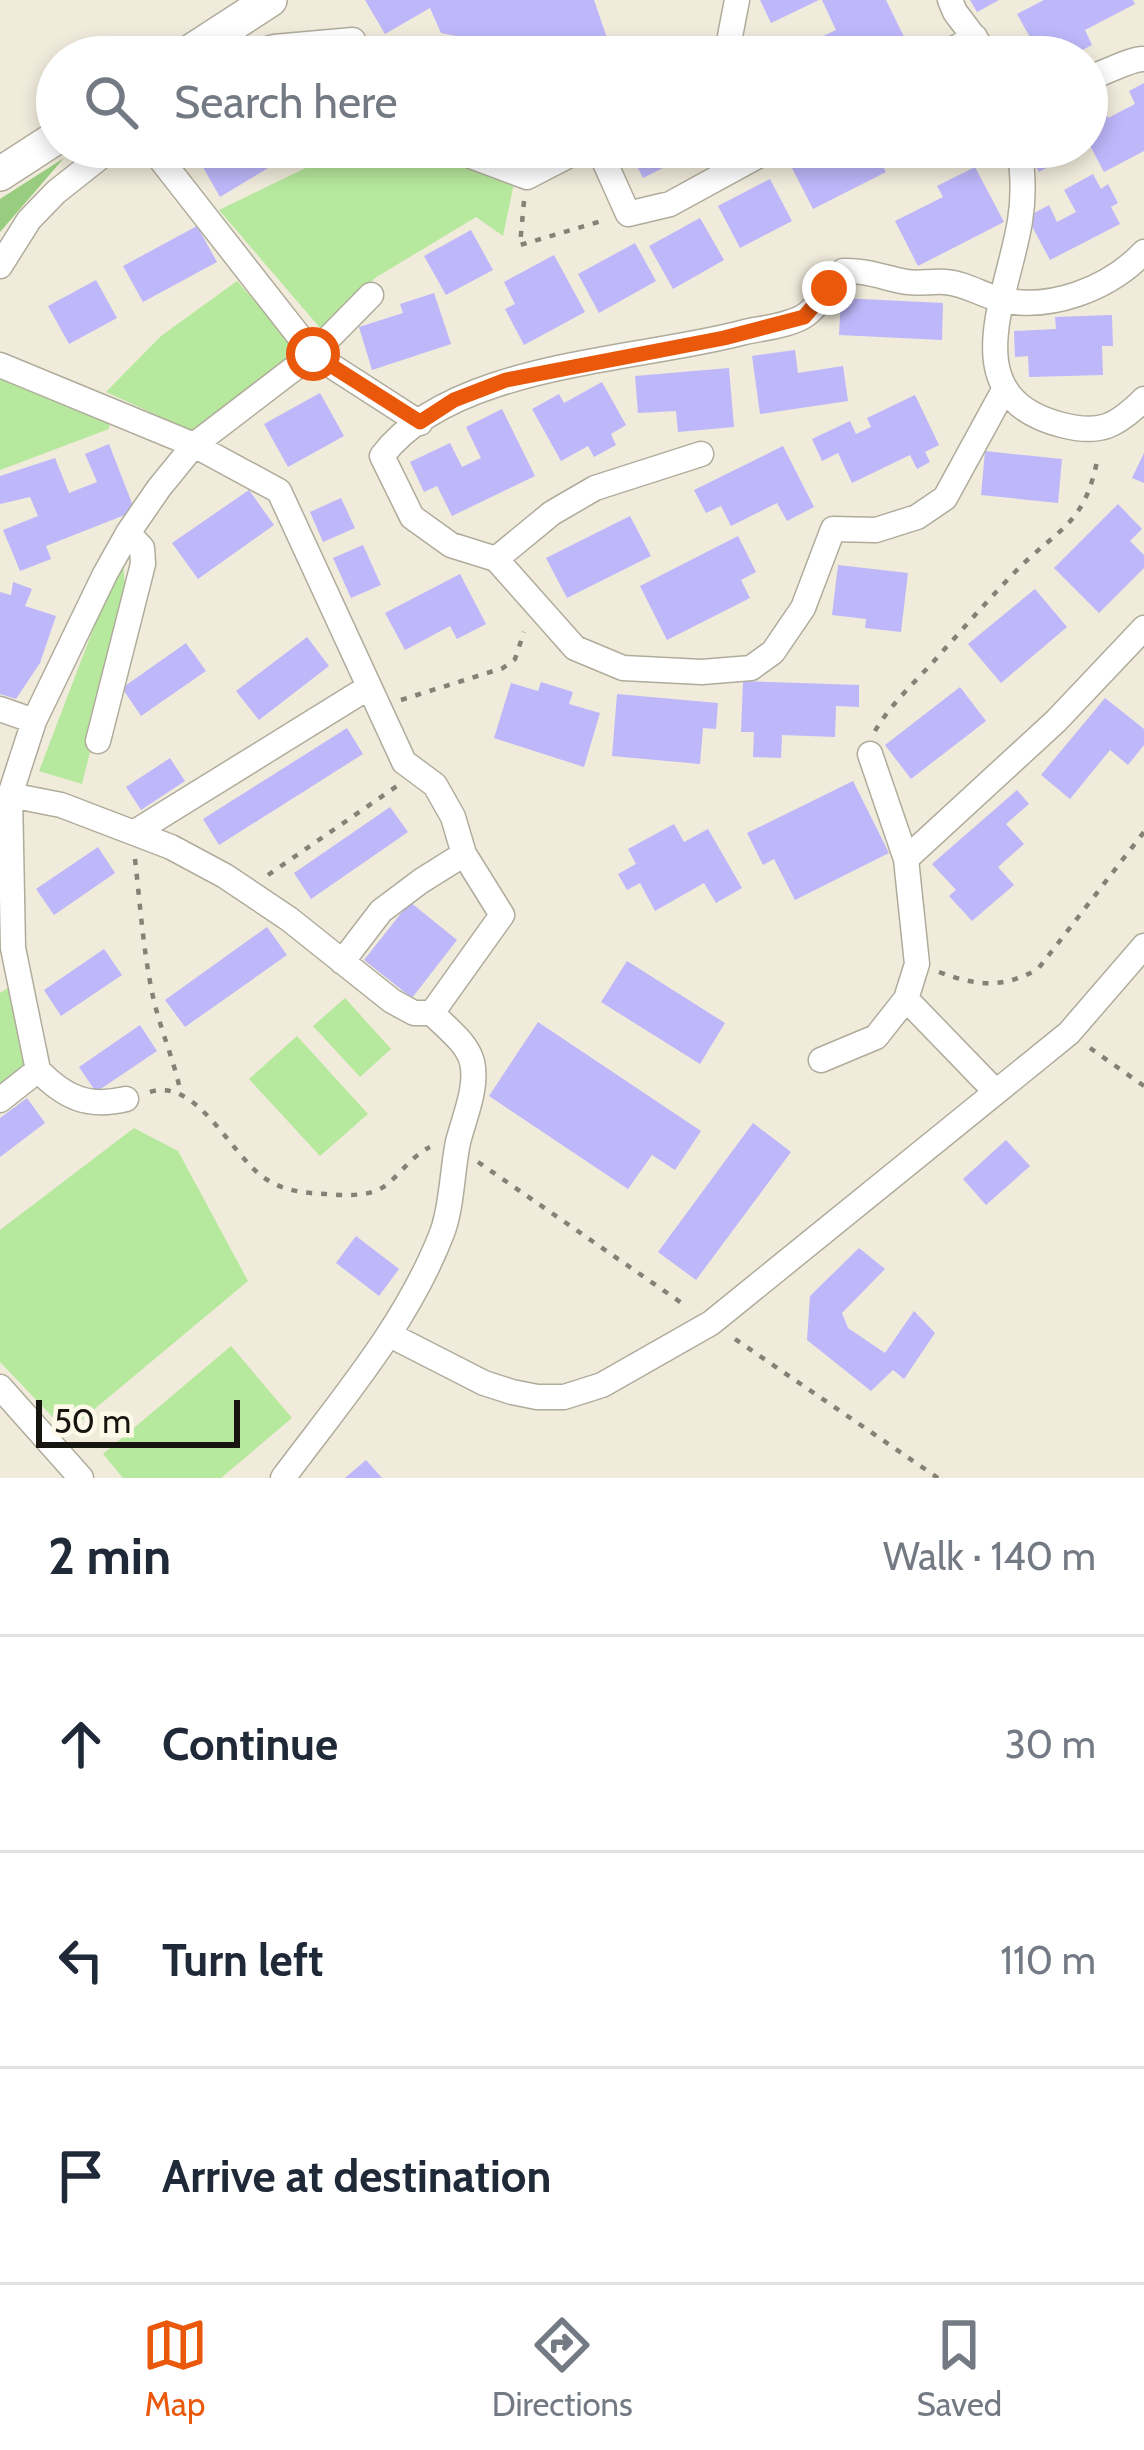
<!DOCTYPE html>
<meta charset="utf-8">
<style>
:root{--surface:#fff;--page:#f2f2f3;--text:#1f2937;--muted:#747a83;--line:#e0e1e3;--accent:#ea580c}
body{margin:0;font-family:Cabin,sans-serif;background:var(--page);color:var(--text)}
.scale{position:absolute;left:36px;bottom:30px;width:204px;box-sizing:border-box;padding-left:12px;border:6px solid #17150f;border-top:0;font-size:33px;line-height:42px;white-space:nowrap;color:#17150f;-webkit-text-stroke:9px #fef9e9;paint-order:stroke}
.stop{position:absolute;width:36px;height:36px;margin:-27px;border:9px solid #ea580c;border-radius:50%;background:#fff}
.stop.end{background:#ea580c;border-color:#fff;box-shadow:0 3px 12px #0008}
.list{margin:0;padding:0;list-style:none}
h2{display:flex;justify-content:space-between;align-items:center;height:156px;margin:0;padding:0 48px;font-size:51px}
h2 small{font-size:39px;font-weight:400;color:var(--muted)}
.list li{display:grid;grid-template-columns:78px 1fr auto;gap:36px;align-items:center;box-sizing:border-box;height:216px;padding:0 48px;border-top:3px solid var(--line)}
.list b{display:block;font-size:45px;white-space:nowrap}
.list em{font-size:39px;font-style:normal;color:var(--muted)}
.icon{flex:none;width:66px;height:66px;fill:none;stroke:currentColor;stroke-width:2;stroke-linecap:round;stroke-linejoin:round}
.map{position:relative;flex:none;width:1144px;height:1478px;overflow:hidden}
.search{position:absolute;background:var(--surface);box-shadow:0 6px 18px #0003;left:36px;right:36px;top:36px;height:132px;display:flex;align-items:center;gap:30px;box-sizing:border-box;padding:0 42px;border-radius:66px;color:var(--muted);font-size:45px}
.sheet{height:804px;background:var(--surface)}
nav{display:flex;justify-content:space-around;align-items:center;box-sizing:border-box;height:168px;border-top:3px solid var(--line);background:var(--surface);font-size:33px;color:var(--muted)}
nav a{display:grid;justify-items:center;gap:6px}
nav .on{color:var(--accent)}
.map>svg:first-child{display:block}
.green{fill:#b6e89d}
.forest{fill:#98cc7f}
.building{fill:#beb7fa}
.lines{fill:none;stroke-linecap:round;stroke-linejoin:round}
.street-casing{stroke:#b0ac9c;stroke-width:27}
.secondary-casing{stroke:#b0ac9c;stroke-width:36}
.path{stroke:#858176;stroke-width:4.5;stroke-dasharray:6 9;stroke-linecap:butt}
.street{stroke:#fff;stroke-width:24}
.secondary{stroke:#fff;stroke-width:33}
.route{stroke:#ea580c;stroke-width:15}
</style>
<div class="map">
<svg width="1144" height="1478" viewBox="0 0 1144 1478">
<rect width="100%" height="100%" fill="#f0ebdb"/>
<path class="green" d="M413 40 423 57H313Z
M322 147H414L514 183 503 236 476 217 375 278 321 329 219 210 318 162Z
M237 281 299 351 192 431 106 392 161 336Z
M0 374 110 418 109 429 0 470Z
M123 564 127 604 82 784 39 771 110 585Z
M11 986 31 1064 0 1089V993Z
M345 998 391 1049 360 1077 313 1026Z
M297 1036 368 1114 320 1156 249 1079Z
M134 1128 178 1151 248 1281 67 1432 0 1362V1230Z
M231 1346 292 1418 221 1478H123L103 1454Z"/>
<path class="forest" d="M64 158 0 232V199Z"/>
<path class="building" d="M365 0H594L609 44 606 57H484L476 40 441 33 430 8 385 34Z
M760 0H819L771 23Z
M822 0H886L909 47 888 57H779L836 30Z
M970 0H999L977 12Z
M1044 0H1133L1135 4 1085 30 1092 45 1069 57H1041L1017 14Z
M1144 83V151L1104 172 1087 140V114L1101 106 1108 118 1135 104 1129 91Z
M210 147H297L298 150 220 197 196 155Z
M627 147H705L643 178Z
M839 147H872L886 172 813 209 792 168 818 154 824 166 843 156Z
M1034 147H1072L1075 152 1039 172 1027 151Z
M975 167 1004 222 918 266 895 221 943 197 937 186Z
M1093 174 1101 189 1108 184 1118 203 1111 207 1120 224 1050 260 1027 217 1049 205 1057 222 1076 212 1064 190Z
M770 179 792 221 740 248 718 206Z
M700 218 724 260 673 289 649 246Z
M197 226 217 262 143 302 123 266Z
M471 230 493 270 446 295 424 256Z
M635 243 656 281 599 313 578 274Z
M554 255 585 312 524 345 505 309 515 304 504 282Z
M96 280 117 318 69 344 48 306Z
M434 293 451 344 372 370 359 327 403 313 400 304Z
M841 298 943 303 942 340 839 335Z
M1112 315 1113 346H1102L1103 375 1029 377 1028 356 1015 357 1014 331 1056 329 1055 317Z
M795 350 798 373 843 366 848 401 760 414 752 356Z
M729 368 734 427 678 432 676 411 638 413 635 376Z
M602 382 626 425 611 434 616 445 594 457 588 446 561 461 532 409 559 394 564 403Z
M320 393 344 436 288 467 264 424Z
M915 395 939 445 925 452 930 462 917 469 910 455 852 483 838 453 822 461 812 439 850 421 856 434 871 427 867 418Z
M502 409 535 476 452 516 437 486 424 492 410 462 450 443 462 467 481 458 466 427Z
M109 444 135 511 46 546 51 559 20 571 3 530 38 516 30 497 0 504V476L55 458 69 493 97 482 85 454Z
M783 446 814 507 787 521 777 503 731 526 721 506 706 513 694 490Z
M985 451 1062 459 1058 503 981 495Z
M1144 453V483L1132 478Z
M249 490 274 525 198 579 172 543Z
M341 498 355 528 323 542 310 512Z
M1118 504 1142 529 1130 541 1144 555V568L1099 613 1054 568Z
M630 516 651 556 567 598 546 558Z
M738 536 756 572 741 580 750 598 667 640 640 586Z
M363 545 381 585 351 598 333 558Z
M838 565 908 573 901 632 865 628 866 619 832 615Z
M460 574 486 624 457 639 450 626 405 650 385 613Z
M13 582 32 589 25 606 56 616 40 663 16 699 0 694V592L11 595Z
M1035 589 1067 627 1001 683 968 644Z
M307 637 329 666 259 720 236 691Z
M186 643 206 671 141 716 122 688Z
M743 681 859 685V707L836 706 835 737 782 735 781 758 753 757 754 732H741Z
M541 682 573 692 569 704 600 713 584 767 494 738 511 683 538 691Z
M960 687 986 721 911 779 885 745Z
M617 694 718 703 716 729 703 728 700 764 612 756Z
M1105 698 1144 729V745L1128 765 1110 750 1070 799 1041 775Z
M347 728 363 754 219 845 203 819Z
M170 758 185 781 141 810 126 787Z
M853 781 889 853 795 900 774 859 763 865 747 833Z
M1017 790 1029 804 1006 824 1024 844 998 867 1014 885 972 921 949 896 956 890 932 864Z
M390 807 408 832 311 899 294 873Z
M674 824 684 842 708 829 742 888 716 903 704 883 655 911 640 883 627 890 618 874 636 864 628 849Z
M98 847 115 873 54 915 36 889Z
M410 902 457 940 412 998 364 960Z
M267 927 287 955 185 1027 165 1000Z
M104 949 122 975 61 1016 44 990Z
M627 961 725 1023 700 1064 601 1002Z
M538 1022 701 1131 675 1170 652 1155 628 1189 489 1096Z
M140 1025 157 1051 96 1092 79 1067Z
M27 1098 45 1123 0 1157V1118Z
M753 1123 791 1152 696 1280 658 1252Z
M1006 1140 1030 1166 986 1205 963 1179Z
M356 1236 399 1269 379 1296 336 1263Z
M859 1248 885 1269 842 1313 848 1328 885 1353 914 1311 935 1333 904 1379 893 1370 871 1391 807 1340 810 1296Z
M366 1460 382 1478H345Z"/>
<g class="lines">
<defs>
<path id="street" d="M950 0 955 12 989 57
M237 57 274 47 353 40
M726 57 737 0
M939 57 975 37
M1087 79C1102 74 1132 58 1144 59
M151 147 313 354 420 423
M447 147 527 177 585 147
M598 147 628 214 670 204 774 147
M1019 147C1023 171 1024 197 1020 221 1008 297 952 397 1062 425 1100 435 1117 426 1144 399
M0 266 29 220 56 192 113 147
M0 365 194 445 279 491 404 762 435 785 453 817 464 854 502 915 432 1013C445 1027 467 1042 472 1062 478 1087 464 1118 458 1142 452 1171 452 1207 442 1233 407 1324 341 1400 283 1478
M1004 390 945 498 917 517 876 530 833 529 803 608 773 652 751 668 702 672 623 668 575 648 496 559 451 545 412 517 382 456C452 363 638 361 745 332 763 328 793 325 807 314 821 303 832 285 843 271 867 270 884 278 907 282 919 284 932 281 945 282 963 283 981 294 998 299 1049 312 1109 289 1144 252
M496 559 552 513 595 488 701 454
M0 709 34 721
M98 741 143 564 142 548 128 533
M870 754 906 859
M10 795 61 805 171 847 225 876 289 919 392 1001 414 1013H432
M135 832 369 687
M342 962 381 911 421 881 464 854
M906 999 996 1092
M821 1060 876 1037 906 999 917 964 906 859 1056 721 1144 628
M38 1070C65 1098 88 1108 126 1099
M0 1100 38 1070 13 948 10 795 34 721 105 574 128 533 159 488 194 445 313 354 371 295
M390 1335 484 1383 512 1392 537 1397H564L602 1385 711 1323 1069 1033 1144 946
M0 1387 81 1478"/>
<path id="secondary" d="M182 57 270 0
M0 174 57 137"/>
</defs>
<use href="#street" class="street-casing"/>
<use href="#secondary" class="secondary-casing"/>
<path class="path" d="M524 201 520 245 605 220
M401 700 503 668 515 659 524 632
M875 731C890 705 914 683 934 661 961 631 987 601 1015 572 1060 526 1085 526 1098 456
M135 859C140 903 143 948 152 992 159 1027 174 1059 181 1094
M268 875 397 786
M939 972C977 986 1002 989 1038 969L1144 832
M1090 1048 1144 1086
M150 1092C196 1077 230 1153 263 1177 281 1190 302 1193 325 1194 342 1195 364 1197 380 1189 398 1179 409 1157 430 1147
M478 1162 686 1306
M735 1339 938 1478"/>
<use href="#street" class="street"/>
<use href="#secondary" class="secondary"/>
</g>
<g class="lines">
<path class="route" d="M313 354 420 422 454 400 506 380 724 338 804 317 829 288"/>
</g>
</svg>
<div class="scale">50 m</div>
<div class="stop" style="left:313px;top:354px"></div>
<div class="stop end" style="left:829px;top:288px"></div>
<div class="search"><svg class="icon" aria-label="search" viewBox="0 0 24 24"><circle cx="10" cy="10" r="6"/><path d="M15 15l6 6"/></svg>Search here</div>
</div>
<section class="sheet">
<h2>2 min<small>Walk · 140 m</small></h2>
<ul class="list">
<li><svg class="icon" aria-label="ahead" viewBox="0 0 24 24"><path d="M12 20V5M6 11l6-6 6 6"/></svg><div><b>Continue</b></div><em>30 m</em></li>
<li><svg class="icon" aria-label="left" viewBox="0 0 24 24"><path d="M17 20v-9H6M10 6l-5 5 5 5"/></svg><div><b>Turn left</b></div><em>110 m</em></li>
<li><svg class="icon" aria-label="arrive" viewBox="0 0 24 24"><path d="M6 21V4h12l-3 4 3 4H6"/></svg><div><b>Arrive at destination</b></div></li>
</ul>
</section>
<nav>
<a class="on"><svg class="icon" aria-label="map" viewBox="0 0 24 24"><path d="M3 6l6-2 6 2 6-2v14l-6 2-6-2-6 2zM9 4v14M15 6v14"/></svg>Map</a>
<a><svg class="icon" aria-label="directions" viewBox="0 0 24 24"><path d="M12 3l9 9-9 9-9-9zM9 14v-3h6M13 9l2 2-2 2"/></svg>Directions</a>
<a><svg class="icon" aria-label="saved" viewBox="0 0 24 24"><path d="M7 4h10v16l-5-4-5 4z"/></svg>Saved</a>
</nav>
